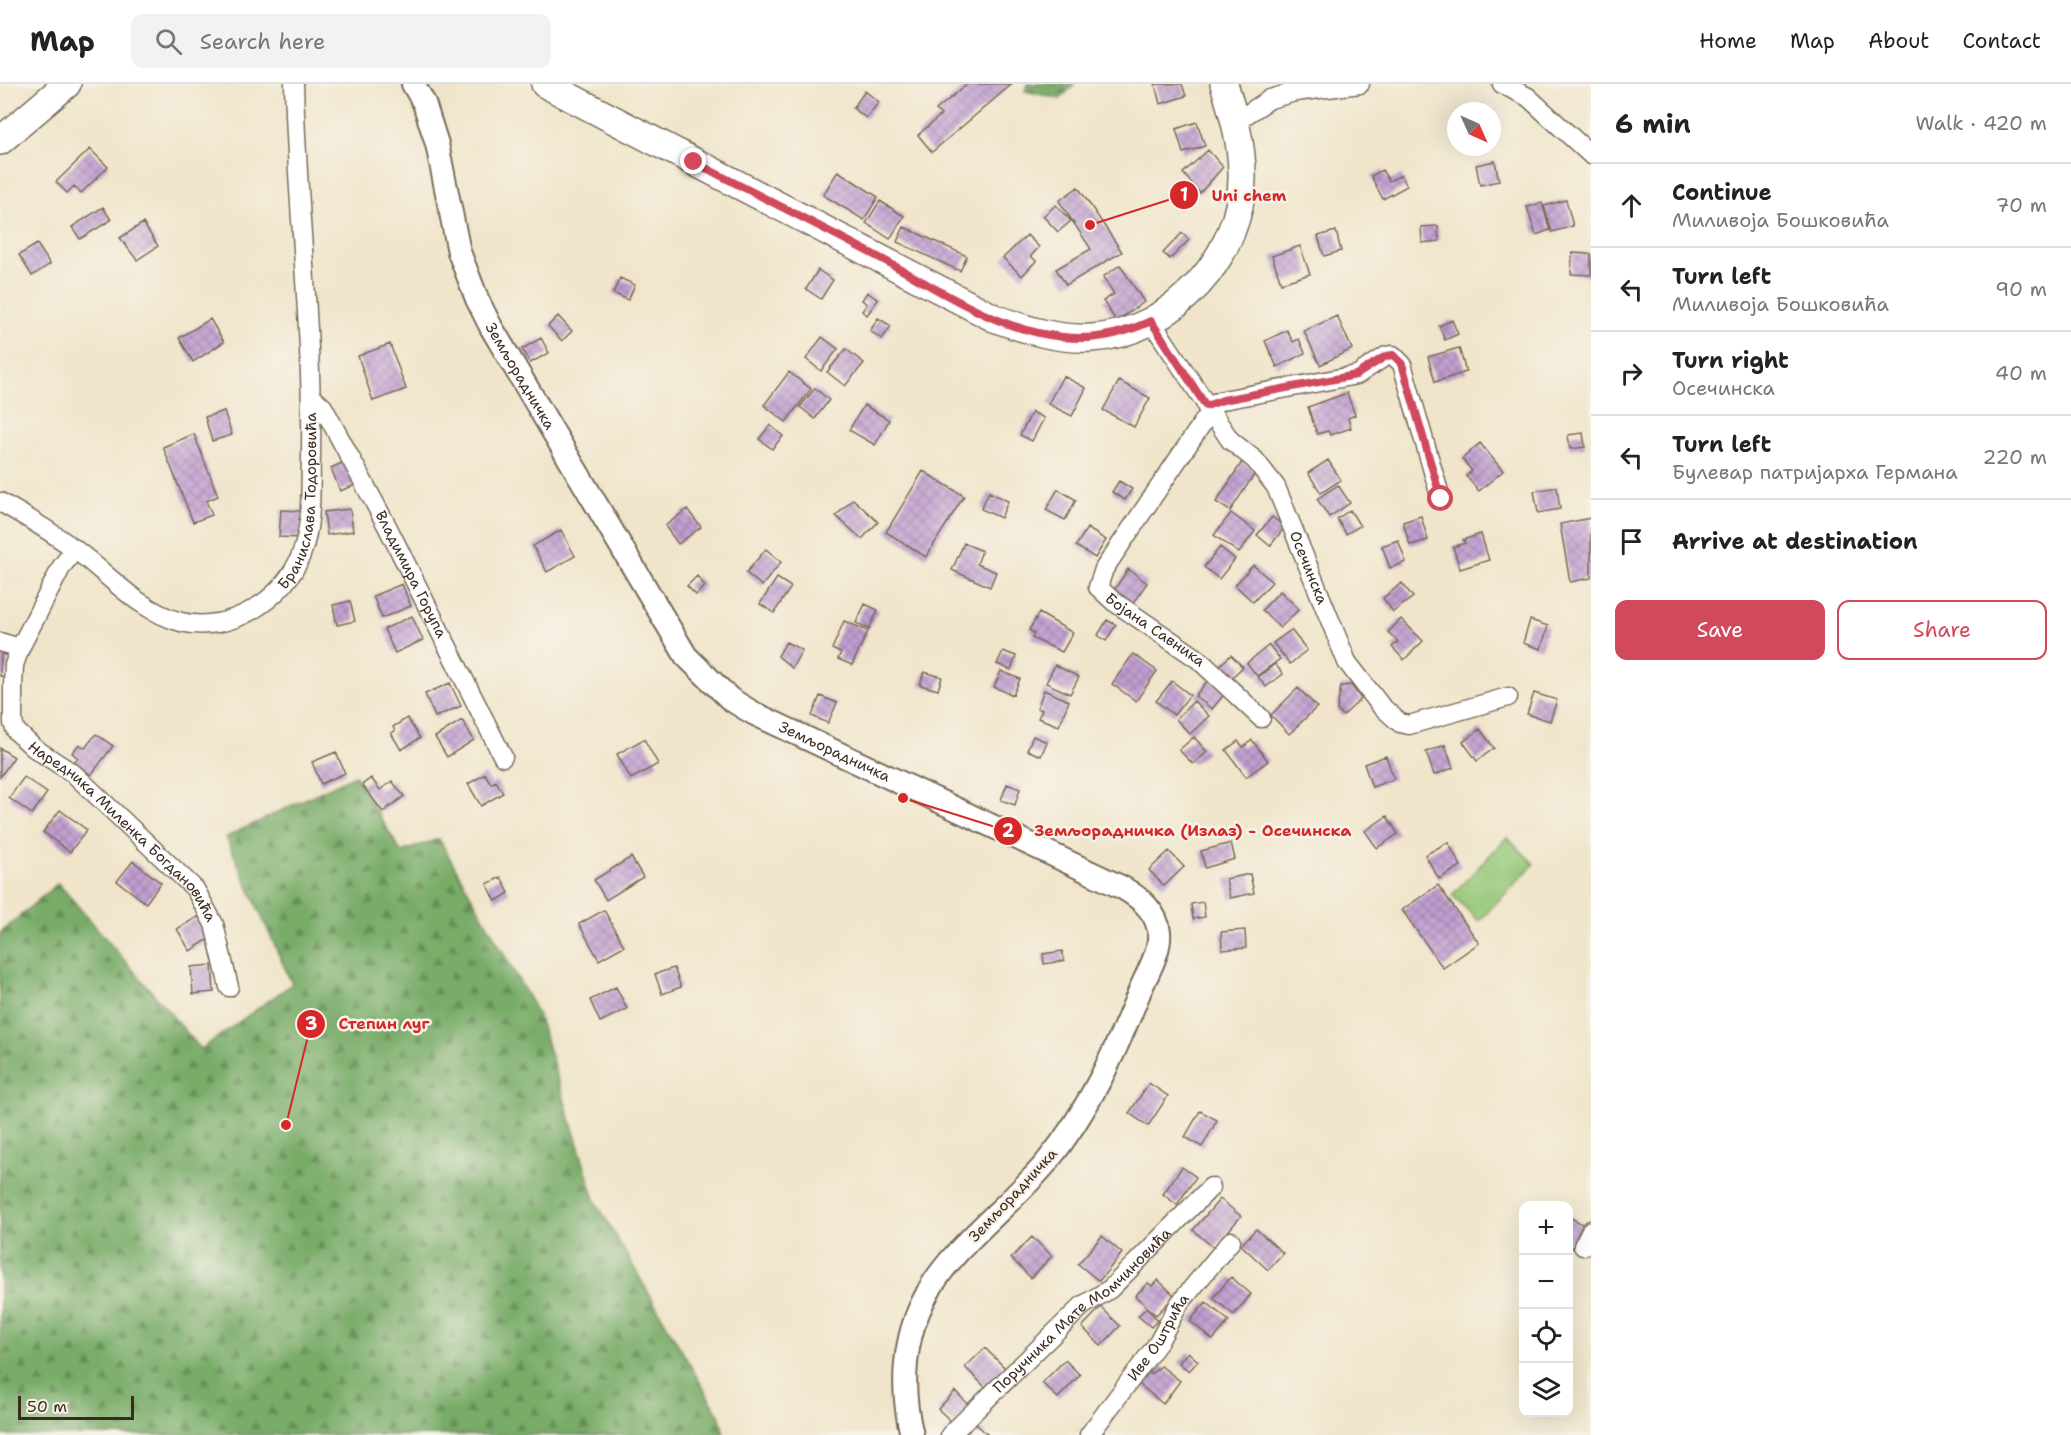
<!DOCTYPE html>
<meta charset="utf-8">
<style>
:root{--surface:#fff;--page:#f2f2f2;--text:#222;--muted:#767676;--line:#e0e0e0;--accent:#d1495b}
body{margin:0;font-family:"Shantell Sans",sans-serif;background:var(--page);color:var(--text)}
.controls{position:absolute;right:18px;bottom:18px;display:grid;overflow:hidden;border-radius:12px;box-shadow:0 6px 24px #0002}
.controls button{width:54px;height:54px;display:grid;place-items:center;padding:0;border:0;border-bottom:2px solid var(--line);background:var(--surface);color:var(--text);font:30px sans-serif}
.compass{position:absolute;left:1447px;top:18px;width:54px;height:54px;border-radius:50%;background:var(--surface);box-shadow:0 6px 24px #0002;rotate:135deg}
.scale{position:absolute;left:18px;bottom:15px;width:116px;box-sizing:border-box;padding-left:6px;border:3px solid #3b2a1e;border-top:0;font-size:16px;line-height:21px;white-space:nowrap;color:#3b2a1e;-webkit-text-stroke:4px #f7f3e8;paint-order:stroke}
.stop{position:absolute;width:18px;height:18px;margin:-14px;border:4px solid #d1495b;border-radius:50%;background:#fff}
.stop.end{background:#d1495b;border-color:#fff;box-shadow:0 2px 6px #0008}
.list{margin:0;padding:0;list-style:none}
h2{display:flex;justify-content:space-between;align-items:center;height:78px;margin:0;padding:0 24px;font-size:26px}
h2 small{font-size:20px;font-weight:400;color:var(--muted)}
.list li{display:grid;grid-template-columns:39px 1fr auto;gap:18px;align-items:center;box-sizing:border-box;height:84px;padding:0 24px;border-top:2px solid var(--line)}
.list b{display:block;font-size:22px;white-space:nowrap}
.list p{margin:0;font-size:20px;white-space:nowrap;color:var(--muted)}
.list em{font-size:20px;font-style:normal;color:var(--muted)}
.actions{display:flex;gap:12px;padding:18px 24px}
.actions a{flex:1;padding:14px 0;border:2px solid var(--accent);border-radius:12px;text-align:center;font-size:21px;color:var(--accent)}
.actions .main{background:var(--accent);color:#fff}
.icon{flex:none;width:33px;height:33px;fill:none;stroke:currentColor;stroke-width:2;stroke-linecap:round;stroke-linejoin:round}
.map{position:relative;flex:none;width:1591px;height:1351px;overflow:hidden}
header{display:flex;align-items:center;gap:36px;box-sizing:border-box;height:84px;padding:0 30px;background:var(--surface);border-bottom:2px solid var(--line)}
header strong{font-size:28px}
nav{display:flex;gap:33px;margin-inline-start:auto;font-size:21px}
.search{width:420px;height:54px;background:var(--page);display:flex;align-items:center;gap:15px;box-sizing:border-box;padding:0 21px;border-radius:12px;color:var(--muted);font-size:22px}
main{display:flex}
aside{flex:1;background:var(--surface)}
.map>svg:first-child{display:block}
.forest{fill:url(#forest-firs);stroke:#5a6b43;stroke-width:1.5}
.park{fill:#95c878;stroke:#68794b;stroke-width:1.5}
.building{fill:url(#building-cross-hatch)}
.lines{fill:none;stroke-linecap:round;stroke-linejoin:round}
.minor-casing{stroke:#7a6b5a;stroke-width:21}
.tertiary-casing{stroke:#7a6b5a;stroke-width:26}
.secondary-casing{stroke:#7a6b5a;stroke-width:30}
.minor{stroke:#fff;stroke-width:18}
.tertiary{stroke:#fff;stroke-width:22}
.secondary{stroke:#fff;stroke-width:27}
.route{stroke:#d1495b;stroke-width:8}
.labels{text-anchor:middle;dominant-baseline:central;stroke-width:5;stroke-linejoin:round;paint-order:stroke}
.street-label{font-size:15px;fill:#3b2a1e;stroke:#f7f3e8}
.leader{fill:none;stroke:#d62828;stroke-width:2}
.callout-dot{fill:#d62828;stroke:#f7f3e8;stroke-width:2}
.mark-label{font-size:18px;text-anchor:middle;font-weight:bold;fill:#fff}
.callout-label{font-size:16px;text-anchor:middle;font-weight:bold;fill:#d62828;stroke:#f7f3e8;stroke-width:5;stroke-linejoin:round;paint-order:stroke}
</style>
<header>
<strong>Map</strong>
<div class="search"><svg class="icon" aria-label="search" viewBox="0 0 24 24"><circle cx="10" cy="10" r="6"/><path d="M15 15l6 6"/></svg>Search here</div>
<nav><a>Home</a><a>Map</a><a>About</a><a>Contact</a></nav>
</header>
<main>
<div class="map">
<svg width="1591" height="1351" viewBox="0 0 1591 1351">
<defs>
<pattern id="forest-firs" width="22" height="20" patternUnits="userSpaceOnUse" patternTransform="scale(1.5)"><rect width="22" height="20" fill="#78ac68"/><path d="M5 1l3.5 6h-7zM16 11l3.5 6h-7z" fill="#648c55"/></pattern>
<pattern id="building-cross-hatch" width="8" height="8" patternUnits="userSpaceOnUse" patternTransform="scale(1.5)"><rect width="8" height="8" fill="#c19ed1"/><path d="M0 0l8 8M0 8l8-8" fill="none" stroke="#9e81a9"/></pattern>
</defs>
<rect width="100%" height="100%" fill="#f7f3e8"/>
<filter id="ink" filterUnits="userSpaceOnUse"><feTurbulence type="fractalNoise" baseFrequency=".0167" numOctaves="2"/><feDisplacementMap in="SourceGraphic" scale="12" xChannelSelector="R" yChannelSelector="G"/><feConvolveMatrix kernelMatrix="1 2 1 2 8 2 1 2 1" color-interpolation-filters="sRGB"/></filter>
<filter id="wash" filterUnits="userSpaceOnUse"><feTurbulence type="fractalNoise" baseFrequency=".008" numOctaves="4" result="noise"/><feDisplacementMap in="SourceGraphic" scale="24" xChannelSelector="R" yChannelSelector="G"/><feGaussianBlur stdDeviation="1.35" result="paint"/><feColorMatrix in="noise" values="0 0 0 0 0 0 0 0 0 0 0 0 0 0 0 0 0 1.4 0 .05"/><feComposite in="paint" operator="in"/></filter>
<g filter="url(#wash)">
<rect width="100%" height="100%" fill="#f0e5ca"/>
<path class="forest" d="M1027 0H1074V1L1060 15 1025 7Z
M355 691 401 768 439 755 538 930 595 1116 720 1333 724 1351H0V849L58 799 201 965 292 900 226 753Z"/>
<path class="park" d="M1507 753 1534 780 1479 837 1452 811Z"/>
<g id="blocks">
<path class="building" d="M967 0H1012L932 68 918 51 941 31 936 26Z
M1155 0H1182L1186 12 1160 20Z
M865 7 879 18 866 34 853 24Z
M1197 38 1205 62 1183 69 1176 45Z
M90 65 108 83 81 109 74 102 67 109 56 98Z
M1208 66 1223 83 1200 109 1183 89Z
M1495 77 1499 97 1480 101 1476 81Z
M1382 86 1389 97 1401 91 1407 102 1383 115 1371 92Z
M838 87 878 113 864 136 823 111Z
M1078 103 1122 168 1066 201 1056 185 1091 165 1059 117Z
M1566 116 1573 142 1552 148 1544 122Z
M880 117 904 132 890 155 866 139Z
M1542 119 1550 146 1536 151 1527 123Z
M1056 121 1071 137 1058 148 1043 132Z
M103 123 111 136 80 155 72 143Z
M143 139 158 162 137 176 120 154Z
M1438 142 1439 157 1422 159 1421 143Z
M904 143 967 172 960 187 897 158Z
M1336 147 1341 167 1324 172 1318 152Z
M1182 149 1189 156 1170 175 1163 169Z
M1027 151 1039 163 1031 172 1036 177 1022 192 1003 174Z
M37 160 50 180 32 192 19 171Z
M1300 162 1310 190 1281 199 1272 172Z
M1572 169 1591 170V191L1571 190Z
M1120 181 1144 218 1116 237 1103 217 1114 210 1103 193Z
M818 186 833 196 821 215 806 205Z
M620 194 635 201 628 216 613 209Z
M867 208 878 216 867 231 862 227 867 220 862 216Z
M558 232 572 247 562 257 548 242Z
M1337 232 1352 265 1320 281 1304 247Z
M878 234 891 242 882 255 870 247Z
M210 235 224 258 193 278 179 254Z
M1452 236 1458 250 1445 256 1439 242Z
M1287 246 1293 258 1299 255 1305 269 1277 283 1265 257Z
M822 253 838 265 821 287 806 275Z
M541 254 549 269 530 279 522 265Z
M390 260 406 305 373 317 358 272Z
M1459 264 1466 288 1435 298 1428 273Z
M846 265 864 279 845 302 827 288Z
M789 288 811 305 786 338 764 321Z
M1063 292 1086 304 1072 332 1048 320Z
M1119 297 1150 314 1134 343 1103 326Z
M815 304 829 316 815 335 800 323Z
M1347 309 1355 331 1348 334 1351 344 1330 351 1328 347 1317 350 1308 323Z
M864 321 889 336 875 361 849 346Z
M224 327 232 351 212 357 205 333Z
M1032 328 1044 334 1032 357 1020 351Z
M770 341 783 352 772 365 759 355Z
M1583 349 1585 363 1570 365 1568 351Z
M194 350 218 412 206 417 212 431 193 438 163 363Z
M1480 359 1503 387 1479 407 1466 392 1472 387 1462 375Z
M348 376 358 400 340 407 331 384Z
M1328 376 1341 396 1321 409 1308 389Z
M1242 378 1256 388 1230 427 1216 418Z
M923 387 964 412 926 473 886 448Z
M1119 397 1132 405 1125 416 1112 408Z
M1338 401 1350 419 1329 433 1317 415Z
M1557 403 1560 425 1538 429 1534 407Z
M1058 405 1076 416 1065 436 1046 426Z
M989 408 1008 417 1001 434 981 425Z
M853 415 878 438 862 455 836 432Z
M350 425 353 447 327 451 324 428Z
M687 425 701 443 678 460 665 442Z
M281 426 302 427 301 454 279 453Z
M1350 426 1360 442 1346 450 1337 435Z
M1231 429 1255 447 1239 469 1214 451Z
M1421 432 1428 456 1410 461 1403 438Z
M1272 433 1285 443 1270 462 1257 451Z
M1591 434V494L1570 498 1560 440Z
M1087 444 1106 456 1095 474 1076 462Z
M561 446 575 472 547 488 533 462Z
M1481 450 1489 476 1460 485 1453 463 1465 459 1463 456Z
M1398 456 1406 478 1390 484 1382 462Z
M964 459 982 467 977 480 996 488 990 503 952 486Z
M1220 463 1235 475 1219 495 1204 483Z
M766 465 781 478 762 502 746 489Z
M1253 481 1272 498 1253 518 1235 501Z
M1128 485 1147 499 1133 519 1114 506Z
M697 492 705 502 696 511 687 502Z
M777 494 791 503 774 529 760 520Z
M1402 499 1413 513 1393 528 1383 514Z
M402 500 411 522 382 534 373 512Z
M1280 507 1299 525 1280 544 1262 526Z
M350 517 355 537 337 541 333 521Z
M865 520 878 526 869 545 856 539Z
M1039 529 1073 549 1062 568 1032 554 1034 549 1029 546Z
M412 532 423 556 395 569 384 545Z
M1401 535 1423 557 1404 576 1392 563 1398 558 1388 548Z
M1107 536 1116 541 1106 557 1098 551Z
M1530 536 1548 542 1541 565 1523 559Z
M844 537 868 547 852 581 838 575 841 569 832 565Z
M1291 546 1307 566 1290 580 1273 559Z
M786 558 802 566 792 584 778 572Z
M1269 561 1280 575 1257 592 1247 579Z
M1003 567 1016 572 1011 586 997 580Z
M1 570 9 572 6 593 0 592Z
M1133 570 1157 587 1136 617 1112 600Z
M1231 571 1243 583 1231 594 1219 582Z
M1275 580 1283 590 1266 603 1258 593Z
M1055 581 1079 593 1070 610 1046 599Z
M1001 587 1020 595 1013 611 994 603Z
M924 588 942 593 938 606 920 601Z
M1209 595 1226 608 1212 625 1195 612Z
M1172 597 1190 611 1174 631 1156 617Z
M450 599 461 622 435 633 425 610Z
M1351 601 1361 615 1343 632 1337 626 1341 602Z
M1298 604 1317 623 1289 650 1271 631Z
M1044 606 1069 617 1059 642 1038 634 1042 626 1037 624Z
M1534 609 1557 616 1550 637 1527 630Z
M820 612 837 619 828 639 812 632Z
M1194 617 1209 632 1190 650 1176 635Z
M407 634 420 654 401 666 391 649 395 647 393 643Z
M462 636 474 656 447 673 435 653Z
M1480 645 1494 664 1477 677 1463 658Z
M96 650 113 662 91 691 74 678 78 674 72 669 79 660 85 664Z
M1033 652 1047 658 1041 672 1027 666Z
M1194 653 1207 668 1193 680 1179 666Z
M644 655 658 680 631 695 617 670Z
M1252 656 1268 677 1246 693 1226 666 1238 657 1243 663Z
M1445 661 1453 684 1434 691 1426 668Z
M0 664 14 673 0 693Z
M336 668 345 689 321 700 312 678Z
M1386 672 1394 695 1372 703 1364 680Z
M485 690 491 700 496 697 503 709 481 722 468 700Z
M24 693 47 709 32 730 9 714Z
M371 694 380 706 392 697 404 712 383 728 362 701Z
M1007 700 1020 705 1015 721 1001 716Z
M60 726 87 746 70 768 43 748Z
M1387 732 1398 750 1377 764 1365 747Z
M1448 758 1461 782 1439 795 1425 771Z
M1231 759 1235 775 1205 784 1201 767Z
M1169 767 1184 783 1164 802 1149 786Z
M631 773 643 793 606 816 594 796Z
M133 777 161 799 146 819 117 797Z
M1250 790 1254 809 1230 814 1226 795Z
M501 793 509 809 496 817 487 800Z
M1438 801 1479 859 1443 884 1402 826Z
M1203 818 1205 833 1193 835 1191 820Z
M604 826 624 862 599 876 579 840Z
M199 832 212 853 190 867 177 845Z
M1245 846 1246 864 1222 866 1221 848Z
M1062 867 1064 877 1044 880 1043 870Z
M212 881 214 908 193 910 191 883Z
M674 884 681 903 662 910 655 890Z
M616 903 627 925 600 938 590 916Z
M1149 999 1168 1012 1148 1042 1129 1029Z
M1200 1027 1217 1036 1202 1063 1185 1053Z
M1182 1083 1196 1093 1177 1121 1163 1110Z
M1220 1115 1241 1132 1214 1164 1193 1146Z
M1568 1132 1589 1144 1576 1166 1568 1161Z
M1256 1145 1283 1169 1268 1186 1241 1161Z
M1102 1152 1122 1169 1099 1197 1078 1180Z
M1032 1153 1052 1172 1031 1194 1011 1174Z
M1231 1193 1251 1210 1234 1231 1213 1214Z
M1158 1196 1175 1212 1156 1231 1135 1212 1148 1199 1152 1202Z
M1206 1218 1229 1237 1213 1256 1190 1237Z
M1101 1223 1120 1242 1101 1262 1082 1243Z
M1146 1224 1158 1236 1151 1243 1138 1232Z
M985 1264 1005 1284 985 1303 965 1283Z
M1188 1268 1198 1277 1189 1287 1179 1279Z
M1065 1276 1080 1291 1058 1314 1042 1299Z
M1161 1282 1180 1297 1163 1320 1139 1300 1149 1288 1151 1290Z
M955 1307 971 1323 954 1340 938 1325Z
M975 1339 988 1351H965Z"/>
</g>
</g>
<g filter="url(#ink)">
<use href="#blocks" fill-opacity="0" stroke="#7a6b5a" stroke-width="1.5"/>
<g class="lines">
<defs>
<g id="minor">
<path d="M1502 0 1528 13 1591 71"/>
<path d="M1295 8 1360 0"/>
<path d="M1235 38 1270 15 1295 8 1297 0"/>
<path id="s1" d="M1151 237 1230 356 1255 376 1276 403 1347 578 1381 622 1400 639 1409 641 1508 613"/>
<path id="s2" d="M312 313 323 323 387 442 503 673"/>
<path d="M1206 322 1223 316 1357 291 1386 272 1393 271 1402 280 1441 415"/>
<path id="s3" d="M1210 328 1104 485 1098 503 1113 517 1198 575 1261 634"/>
<path id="s4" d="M0 418C25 432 50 447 73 464 108 489 138 527 181 538 229 550 284 516 301 471 313 440 310 404 311 372 313 248 297 124 294 0"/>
<path d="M0 558 20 564 62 482 75 465"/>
<path id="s5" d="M20 564 14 581 13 602V639L16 647 34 664 74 690 195 805 214 840 229 903"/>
<path d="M1583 1162 1591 1146"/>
<path id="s6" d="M950 1351 1082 1222 1110 1205 1211 1103"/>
<path id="s7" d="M1089 1351 1158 1259 1179 1220 1231 1157"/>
</g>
<g id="tertiary">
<path id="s8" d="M413 0 424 19 437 60 459 168 477 215 491 243 686 572 730 615 753 629 1123 804C1139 813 1157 828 1159 848 1161 866 1148 888 1141 904 1116 966 1089 1027 1046 1079 1012 1120 950 1165 927 1210 903 1253 900 1304 912 1351"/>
</g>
<path id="secondary" d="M545 0 994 234C1027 246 1058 256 1092 254 1173 249 1244 170 1242 90 1242 59 1233 29 1224 0
M0 57 67 0"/>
</defs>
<use href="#minor" class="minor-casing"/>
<use href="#tertiary" class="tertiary-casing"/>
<use href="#secondary" class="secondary-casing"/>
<use href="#minor" class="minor"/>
<use href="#tertiary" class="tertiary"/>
<use href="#secondary" class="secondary"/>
</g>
</g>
<g class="lines" filter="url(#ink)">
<path class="route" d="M694 78C756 110 818 141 880 174 937 204 997 247 1063 253 1094 257 1123 250 1151 237L1206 322 1223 316 1356 291 1386 272 1393 271 1402 280 1441 415"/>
</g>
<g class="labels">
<g class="street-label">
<text stroke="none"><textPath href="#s8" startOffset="314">Земљорадничка</textPath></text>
<text stroke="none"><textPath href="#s4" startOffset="420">Бранислава Тодоровића</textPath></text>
<text stroke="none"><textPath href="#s1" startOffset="296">Осечинска</textPath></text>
<text stroke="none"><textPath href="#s2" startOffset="204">Владимира Горупа</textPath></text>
<text stroke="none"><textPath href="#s3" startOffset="280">Бојана Савника</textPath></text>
<text stroke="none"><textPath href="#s8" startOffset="818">Земљорадничка</textPath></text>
<text stroke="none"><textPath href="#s5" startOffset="232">Наредника Миленка Богдановића</textPath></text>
<text transform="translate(1013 1111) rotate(-47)">Земљорадничка</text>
<text stroke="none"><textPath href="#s6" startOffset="182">Поручника Мате Момчиновића</textPath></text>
<text stroke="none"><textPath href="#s7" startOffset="120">Иве Оштрића</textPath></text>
</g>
</g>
<path class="leader" d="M1090 141L1184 111M903 714L1008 747M286 1041L311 940"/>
<g class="callout-dot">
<circle cx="1090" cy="141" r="6"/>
<circle cx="903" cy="714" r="6"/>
<circle cx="286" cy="1041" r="6"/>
<circle cx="1184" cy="111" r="15"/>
<circle cx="1008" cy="747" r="15"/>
<circle cx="311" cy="940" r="15"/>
</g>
<g class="mark-label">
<text x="1184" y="117">1</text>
<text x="1008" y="753">2</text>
<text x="311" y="946">3</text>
</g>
<g class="callout-label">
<text x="1249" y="117">Uni chem</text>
<text x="1193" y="752">Земљорадничка (Излаз) - Осечинска</text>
<text x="384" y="945">Степин луг</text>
</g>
</svg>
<div class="controls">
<button>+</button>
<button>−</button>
<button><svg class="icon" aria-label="locate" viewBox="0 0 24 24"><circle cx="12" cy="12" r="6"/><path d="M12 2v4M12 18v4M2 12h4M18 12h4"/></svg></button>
<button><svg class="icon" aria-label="layers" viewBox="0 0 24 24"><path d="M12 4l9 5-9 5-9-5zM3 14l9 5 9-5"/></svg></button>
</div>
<svg class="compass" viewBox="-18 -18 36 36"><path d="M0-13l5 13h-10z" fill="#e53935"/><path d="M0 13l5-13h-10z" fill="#767676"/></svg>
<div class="scale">50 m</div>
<div class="stop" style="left:1441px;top:415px"></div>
<div class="stop end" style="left:694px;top:78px"></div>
</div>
<aside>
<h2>6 min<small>Walk · 420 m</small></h2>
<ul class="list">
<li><svg class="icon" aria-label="ahead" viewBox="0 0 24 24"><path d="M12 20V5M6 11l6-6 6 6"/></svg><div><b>Continue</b><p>Миливоја Бошковића</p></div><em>70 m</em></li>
<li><svg class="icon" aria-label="left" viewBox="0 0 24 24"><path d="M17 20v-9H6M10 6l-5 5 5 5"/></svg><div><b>Turn left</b><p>Миливоја Бошковића</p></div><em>90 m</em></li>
<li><svg class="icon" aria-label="right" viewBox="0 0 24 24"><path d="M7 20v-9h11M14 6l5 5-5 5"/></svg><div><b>Turn right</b><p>Осечинска</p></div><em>40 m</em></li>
<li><svg class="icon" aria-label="left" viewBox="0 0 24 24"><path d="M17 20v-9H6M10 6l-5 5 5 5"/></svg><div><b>Turn left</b><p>Булевар патријарха Германа</p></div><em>220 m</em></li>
<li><svg class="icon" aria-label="arrive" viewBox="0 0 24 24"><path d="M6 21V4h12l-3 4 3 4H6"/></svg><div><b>Arrive at destination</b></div></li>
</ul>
<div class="actions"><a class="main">Save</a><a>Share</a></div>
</aside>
</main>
